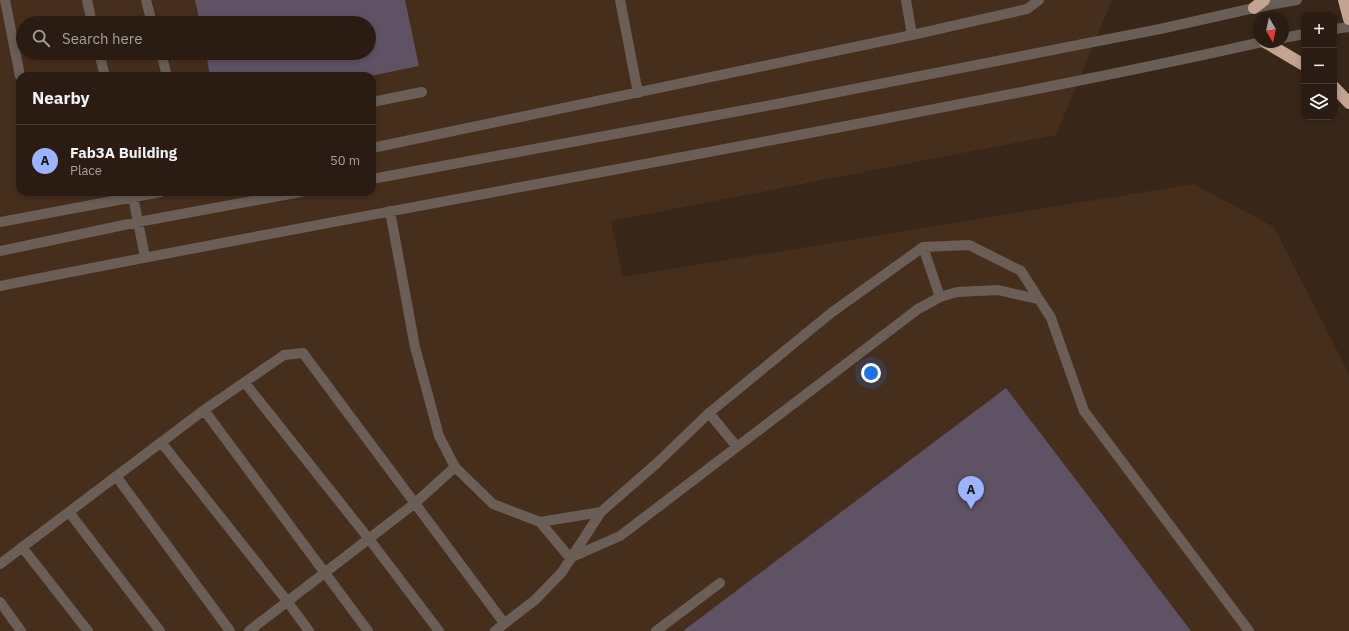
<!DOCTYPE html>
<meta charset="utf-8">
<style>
:root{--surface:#2a1c13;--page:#32251c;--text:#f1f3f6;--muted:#a5a1a0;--line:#463a33;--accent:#9cb4fd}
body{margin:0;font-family:"IBM Plex Sans",sans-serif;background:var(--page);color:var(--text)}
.controls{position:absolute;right:12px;top:12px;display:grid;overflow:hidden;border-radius:8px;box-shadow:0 2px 6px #0003}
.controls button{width:36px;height:36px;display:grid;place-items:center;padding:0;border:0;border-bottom:1px solid var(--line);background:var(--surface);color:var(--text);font:20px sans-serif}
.compass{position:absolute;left:1253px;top:12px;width:36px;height:36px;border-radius:50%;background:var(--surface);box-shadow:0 2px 6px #0003;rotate:171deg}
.you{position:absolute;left:871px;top:373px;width:14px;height:14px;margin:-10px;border:3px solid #fff;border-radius:50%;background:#1a73e8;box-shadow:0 0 0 6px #1a73e833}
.badge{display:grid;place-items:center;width:26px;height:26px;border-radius:50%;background:var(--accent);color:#111;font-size:13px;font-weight:700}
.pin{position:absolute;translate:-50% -33px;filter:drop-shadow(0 1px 2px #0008)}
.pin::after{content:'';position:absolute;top:21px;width:14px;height:12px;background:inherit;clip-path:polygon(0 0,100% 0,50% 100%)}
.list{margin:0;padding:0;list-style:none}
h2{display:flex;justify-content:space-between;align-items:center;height:52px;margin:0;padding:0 16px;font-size:17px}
h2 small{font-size:13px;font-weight:400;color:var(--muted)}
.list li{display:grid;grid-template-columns:26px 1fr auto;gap:12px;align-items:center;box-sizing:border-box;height:72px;padding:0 16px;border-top:1px solid var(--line)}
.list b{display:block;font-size:15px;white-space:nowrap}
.list p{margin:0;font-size:13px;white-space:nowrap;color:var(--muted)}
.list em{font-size:13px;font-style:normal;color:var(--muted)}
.icon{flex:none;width:22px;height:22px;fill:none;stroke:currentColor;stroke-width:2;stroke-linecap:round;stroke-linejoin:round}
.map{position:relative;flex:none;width:1349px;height:631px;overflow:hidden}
.search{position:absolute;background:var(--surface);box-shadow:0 2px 6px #0003;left:16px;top:16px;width:360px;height:44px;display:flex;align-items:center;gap:10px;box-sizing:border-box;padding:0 14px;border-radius:22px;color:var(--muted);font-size:15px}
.panel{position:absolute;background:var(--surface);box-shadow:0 2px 6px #0003;left:16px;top:72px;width:360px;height:124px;border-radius:12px}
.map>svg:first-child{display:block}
.built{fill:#462e1d;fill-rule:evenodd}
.building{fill:#605265}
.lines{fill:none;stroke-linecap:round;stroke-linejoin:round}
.minor{stroke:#6a5e56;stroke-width:10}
.highway{stroke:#c3a392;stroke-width:12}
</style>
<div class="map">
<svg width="1349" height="631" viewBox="0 0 1349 631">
<rect width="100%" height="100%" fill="#382619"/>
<path class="built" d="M0 0H1112L1056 135 611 221 623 277 1193 184 1274 227 1349 374V631H0ZM23 23H369V53H23ZM20 76H372V192H20Z"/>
<path class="building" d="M195 0H405L419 66 370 76H210L206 53H369V23H200Z
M1006 388 1191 631H683Z"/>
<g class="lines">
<path class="minor" d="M5 0 20 76
M87 0 92 23
M146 0 152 23
M620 0 638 93
M906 0 912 35
M1334 29 1349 27
M1283 38 1304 34
M99 53 105 76
M161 53 167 76
M372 102 422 92
M372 148 912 35 1027 9 1039 0
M372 179 777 104 1160 29 1254 8 1297 0
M132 192 145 257
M390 211 415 347 439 436 455 467 493 504 540 522 570 558
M0 222 161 192
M923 247 940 297
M0 251 138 222 301 192
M0 286C296 227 593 175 888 118 1013 94 1138 70 1262 42
M245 383 369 539 439 631
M204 410 368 631
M709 413 737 447
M161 442 287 601 309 631
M116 476 230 631
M69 512 160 631
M540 522 601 512
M22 547 88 631
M570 558 620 536 918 309 940 297 957 292 998 290 1037 299
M0 564 204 410 284 355 303 353 504 623
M0 602 21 631
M249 631 414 504 455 467
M495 631 535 600 562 572 601 512 657 463 709 413 831 313 923 247 969 245 1021 271 1051 318 1084 411 1249 631
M656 631 720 583"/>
<path class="highway" d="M1344 0 1349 19
M1254 8 1264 0
M1265 42 1304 65
M1334 87 1349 103"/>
</g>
</svg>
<div class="controls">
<button>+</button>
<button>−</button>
<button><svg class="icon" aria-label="layers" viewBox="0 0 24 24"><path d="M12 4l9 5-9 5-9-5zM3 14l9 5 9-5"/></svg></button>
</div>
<svg class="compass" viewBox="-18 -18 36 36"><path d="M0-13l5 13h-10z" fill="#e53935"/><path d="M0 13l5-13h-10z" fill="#a5a1a0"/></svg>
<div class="you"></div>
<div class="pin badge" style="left:971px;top:509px">A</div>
<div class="search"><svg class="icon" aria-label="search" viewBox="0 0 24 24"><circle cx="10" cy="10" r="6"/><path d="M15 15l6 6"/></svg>Search here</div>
<section class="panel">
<h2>Nearby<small></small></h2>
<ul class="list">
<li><span class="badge">A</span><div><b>Fab3A Building</b><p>Place</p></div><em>50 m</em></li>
</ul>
</section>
</div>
